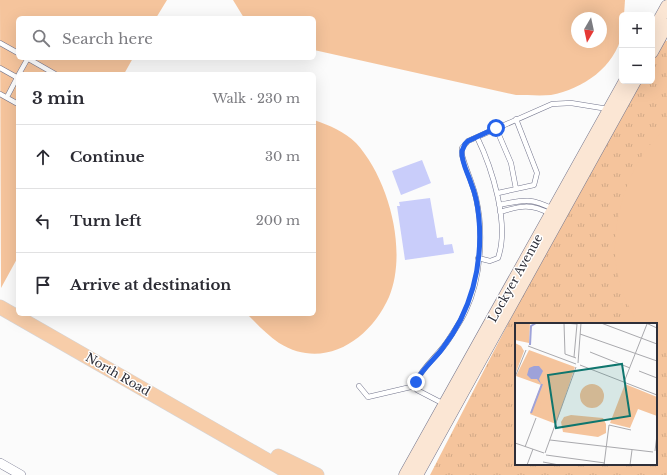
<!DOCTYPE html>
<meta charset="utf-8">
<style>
:root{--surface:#fff;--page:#f7f7f7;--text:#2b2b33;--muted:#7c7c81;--line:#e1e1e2}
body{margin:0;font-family:"Libre Baskerville",serif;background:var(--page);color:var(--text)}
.controls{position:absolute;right:12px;top:12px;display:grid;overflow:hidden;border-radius:6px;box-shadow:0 4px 16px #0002}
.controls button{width:36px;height:36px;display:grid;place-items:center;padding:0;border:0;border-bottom:1px solid var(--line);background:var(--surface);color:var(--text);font:20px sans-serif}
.compass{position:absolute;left:571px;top:12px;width:36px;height:36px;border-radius:50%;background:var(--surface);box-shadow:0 4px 16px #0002;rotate:189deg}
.stop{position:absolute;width:12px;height:12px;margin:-9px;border:3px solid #2563eb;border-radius:50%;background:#fff}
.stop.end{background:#2563eb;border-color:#fff;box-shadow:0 1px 4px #0008}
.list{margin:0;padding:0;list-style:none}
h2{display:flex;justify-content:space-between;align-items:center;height:52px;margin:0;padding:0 16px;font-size:17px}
h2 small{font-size:13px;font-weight:400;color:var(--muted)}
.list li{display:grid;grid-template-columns:26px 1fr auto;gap:12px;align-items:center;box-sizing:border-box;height:64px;padding:0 16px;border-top:1px solid var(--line)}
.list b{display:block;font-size:15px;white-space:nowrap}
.list em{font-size:13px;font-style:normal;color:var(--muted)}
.icon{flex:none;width:22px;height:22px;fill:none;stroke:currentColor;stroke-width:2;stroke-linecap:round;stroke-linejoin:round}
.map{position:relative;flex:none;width:667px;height:475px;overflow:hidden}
.search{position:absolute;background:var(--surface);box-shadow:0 4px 16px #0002;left:16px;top:16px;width:300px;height:44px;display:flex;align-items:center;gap:10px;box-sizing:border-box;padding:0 14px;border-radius:6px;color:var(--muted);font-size:15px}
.panel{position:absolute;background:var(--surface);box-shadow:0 4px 16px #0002;left:16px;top:72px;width:300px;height:244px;border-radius:6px}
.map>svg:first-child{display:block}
.park{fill:url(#park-tufts);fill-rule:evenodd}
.pitch{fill:#f5c49c;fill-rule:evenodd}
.building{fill:#c9cdfa}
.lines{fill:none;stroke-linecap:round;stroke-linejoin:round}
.service-casing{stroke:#74768d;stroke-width:5.5}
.minor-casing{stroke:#74768d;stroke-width:10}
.secondary-casing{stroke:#74768d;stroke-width:13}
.primary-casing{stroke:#d5d5d7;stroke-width:15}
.service{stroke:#fff;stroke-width:4.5}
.minor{stroke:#fff;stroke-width:9}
.secondary{stroke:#fbe6d4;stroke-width:12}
.primary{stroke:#f7cda9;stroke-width:14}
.route{stroke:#2563eb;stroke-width:5}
.labels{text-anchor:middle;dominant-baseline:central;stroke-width:3;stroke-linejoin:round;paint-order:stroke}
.street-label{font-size:12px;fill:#2e2f39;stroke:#fff}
.inset-river{fill:none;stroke:#9ea2d9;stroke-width:2}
.inset-road{fill:none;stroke:#a9a9ad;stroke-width:1}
.view{fill:#0f766e;fill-opacity:0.15;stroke:#0f766e;stroke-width:2}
.inset-edge{fill:none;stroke:#2e2f39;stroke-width:2}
</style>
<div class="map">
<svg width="667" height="475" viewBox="0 0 667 475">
<defs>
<pattern id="park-tufts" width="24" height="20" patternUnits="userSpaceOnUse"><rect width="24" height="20" fill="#f5c49c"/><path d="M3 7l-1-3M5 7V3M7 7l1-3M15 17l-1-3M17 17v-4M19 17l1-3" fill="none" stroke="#d2a987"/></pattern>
</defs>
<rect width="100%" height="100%" fill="#fbfbfb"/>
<path class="park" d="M656 35 667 41V475H430L633 81H652V43ZM516 324H656V464H516Z"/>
<path class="pitch" d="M0 0H167L156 18H18V58H133L124 74H18V257L1 288Z
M233 0H625L624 15H622C622 21 623 28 622 34 615 67 583 89 551 95 540 96 527 95 516 95L314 50V18H244ZM577 18H601V42H577Z
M314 120C329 125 345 132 356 143 389 179 408 251 389 297 370 340 324 371 279 343 267 335 257 324 247 314H314Z
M667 129V342L656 338V324H638C626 303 615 277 615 252 614 212 633 152 667 129Z"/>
<path class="building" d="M422 160 431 183 401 195 392 171Z
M430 198 437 238 443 237 444 245 452 244 454 253 405 260 397 206H400L399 202Z"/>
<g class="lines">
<defs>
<path id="service" d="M0 43 18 53
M27 58 55 74
M0 68 18 78
M19 74 28 58
M0 94 18 104
M7 97 18 76
M496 128 511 163 516 189
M477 137C492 168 510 224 498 258L490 261 478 258
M498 193 534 185 537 173 516 119
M499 205C523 200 530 197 553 209
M500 212C520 206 531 203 550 214
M359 386 368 397 415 386
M444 404 417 390 416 382C423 366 440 354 449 339 455 329 462 320 466 310 481 278 484 232 476 198 473 184 466 170 462 155V148L468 141 552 104 571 103 608 109"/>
<path id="minor" d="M0 463 21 475"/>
<path id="secondary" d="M652 33 667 6
M652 52 667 25
M405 475 625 81
M417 475 635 81"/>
<path id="primary" d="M0 307 293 475
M278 456 317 475"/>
</defs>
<use href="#service" class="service-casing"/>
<use href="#minor" class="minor-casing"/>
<use href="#secondary" class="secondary-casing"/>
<use href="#primary" class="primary-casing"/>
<use href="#service" class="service"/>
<use href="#minor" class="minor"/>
<use href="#secondary" class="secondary"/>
<use href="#primary" class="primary"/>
</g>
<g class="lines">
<path class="route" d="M416 382C421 370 434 360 442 349 471 312 483 266 479 219 478 207 476 195 471 183 468 173 461 162 462 151L465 144 468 141 496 128"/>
</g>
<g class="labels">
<g class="street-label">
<text transform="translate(515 278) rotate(-61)">Lockyer Avenue</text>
<text transform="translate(118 374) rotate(30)">North Road</text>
</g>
</g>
<g transform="translate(515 323)">
<rect width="142" height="142" fill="#fbfbfb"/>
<path d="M0 0H15L14 20 0 17Z" fill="#f5c49c"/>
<path d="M0 20 6 23 9 28 0 52ZM14 27 60 44 41 101 15 91 26 62 1 53Z" fill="#f5c49c"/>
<path d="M110 61 142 74V93L123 86 115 105 95 100ZM65 73a12 12 0 1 1 24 0a12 12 0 1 1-24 0ZM33 67 40 70 43 79 40 89 34 93 28 91 25 83 27 71ZM56 92 88 95 91 101V110L83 114 48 109 46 99 49 94Z" fill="#f5c49c"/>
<path d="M19 43H24L28 48 24 56 26 61 22 56H16L12 52 14 45Z" fill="#9ea2d9"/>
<path class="inset-river" d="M15 22 16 3 21 0M16 90 27 61"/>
<path class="inset-road" d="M49 0 62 1 59 34M49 0 50 31 61 35M86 0 142 21M131 0 142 5M65 11 142 38M13 23 61 41M75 29 115 45M63 40 66 0M65 42 142 72M124 48 142 55M0 54 11 27M109 59 132 1M35 117 138 129M0 120 29 130M10 124 21 95M140 128 142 112M30 130 61 44M31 132 90 140M28 139 44 142M12 142 18 126M89 142 94 102 116 107M115 142 117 127"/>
<path class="view" d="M107 41 115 93 41 105 33 52Z"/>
<rect width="142" height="142" class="inset-edge"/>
</g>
</svg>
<div class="controls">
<button>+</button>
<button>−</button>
</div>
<svg class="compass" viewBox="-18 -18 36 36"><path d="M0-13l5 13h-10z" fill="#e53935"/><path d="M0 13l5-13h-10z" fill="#7c7c81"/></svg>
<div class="stop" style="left:496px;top:128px"></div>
<div class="stop end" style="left:416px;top:382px"></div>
<div class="search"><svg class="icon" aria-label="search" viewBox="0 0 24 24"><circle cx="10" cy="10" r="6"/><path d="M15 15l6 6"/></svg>Search here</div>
<section class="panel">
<h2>3 min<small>Walk · 230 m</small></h2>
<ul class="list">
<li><svg class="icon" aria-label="ahead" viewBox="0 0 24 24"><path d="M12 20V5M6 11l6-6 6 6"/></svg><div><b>Continue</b></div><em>30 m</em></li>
<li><svg class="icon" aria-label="left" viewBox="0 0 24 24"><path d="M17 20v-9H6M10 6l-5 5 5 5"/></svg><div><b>Turn left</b></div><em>200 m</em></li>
<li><svg class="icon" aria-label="arrive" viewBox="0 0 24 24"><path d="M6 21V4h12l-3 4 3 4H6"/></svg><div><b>Arrive at destination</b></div></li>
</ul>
</section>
</div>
